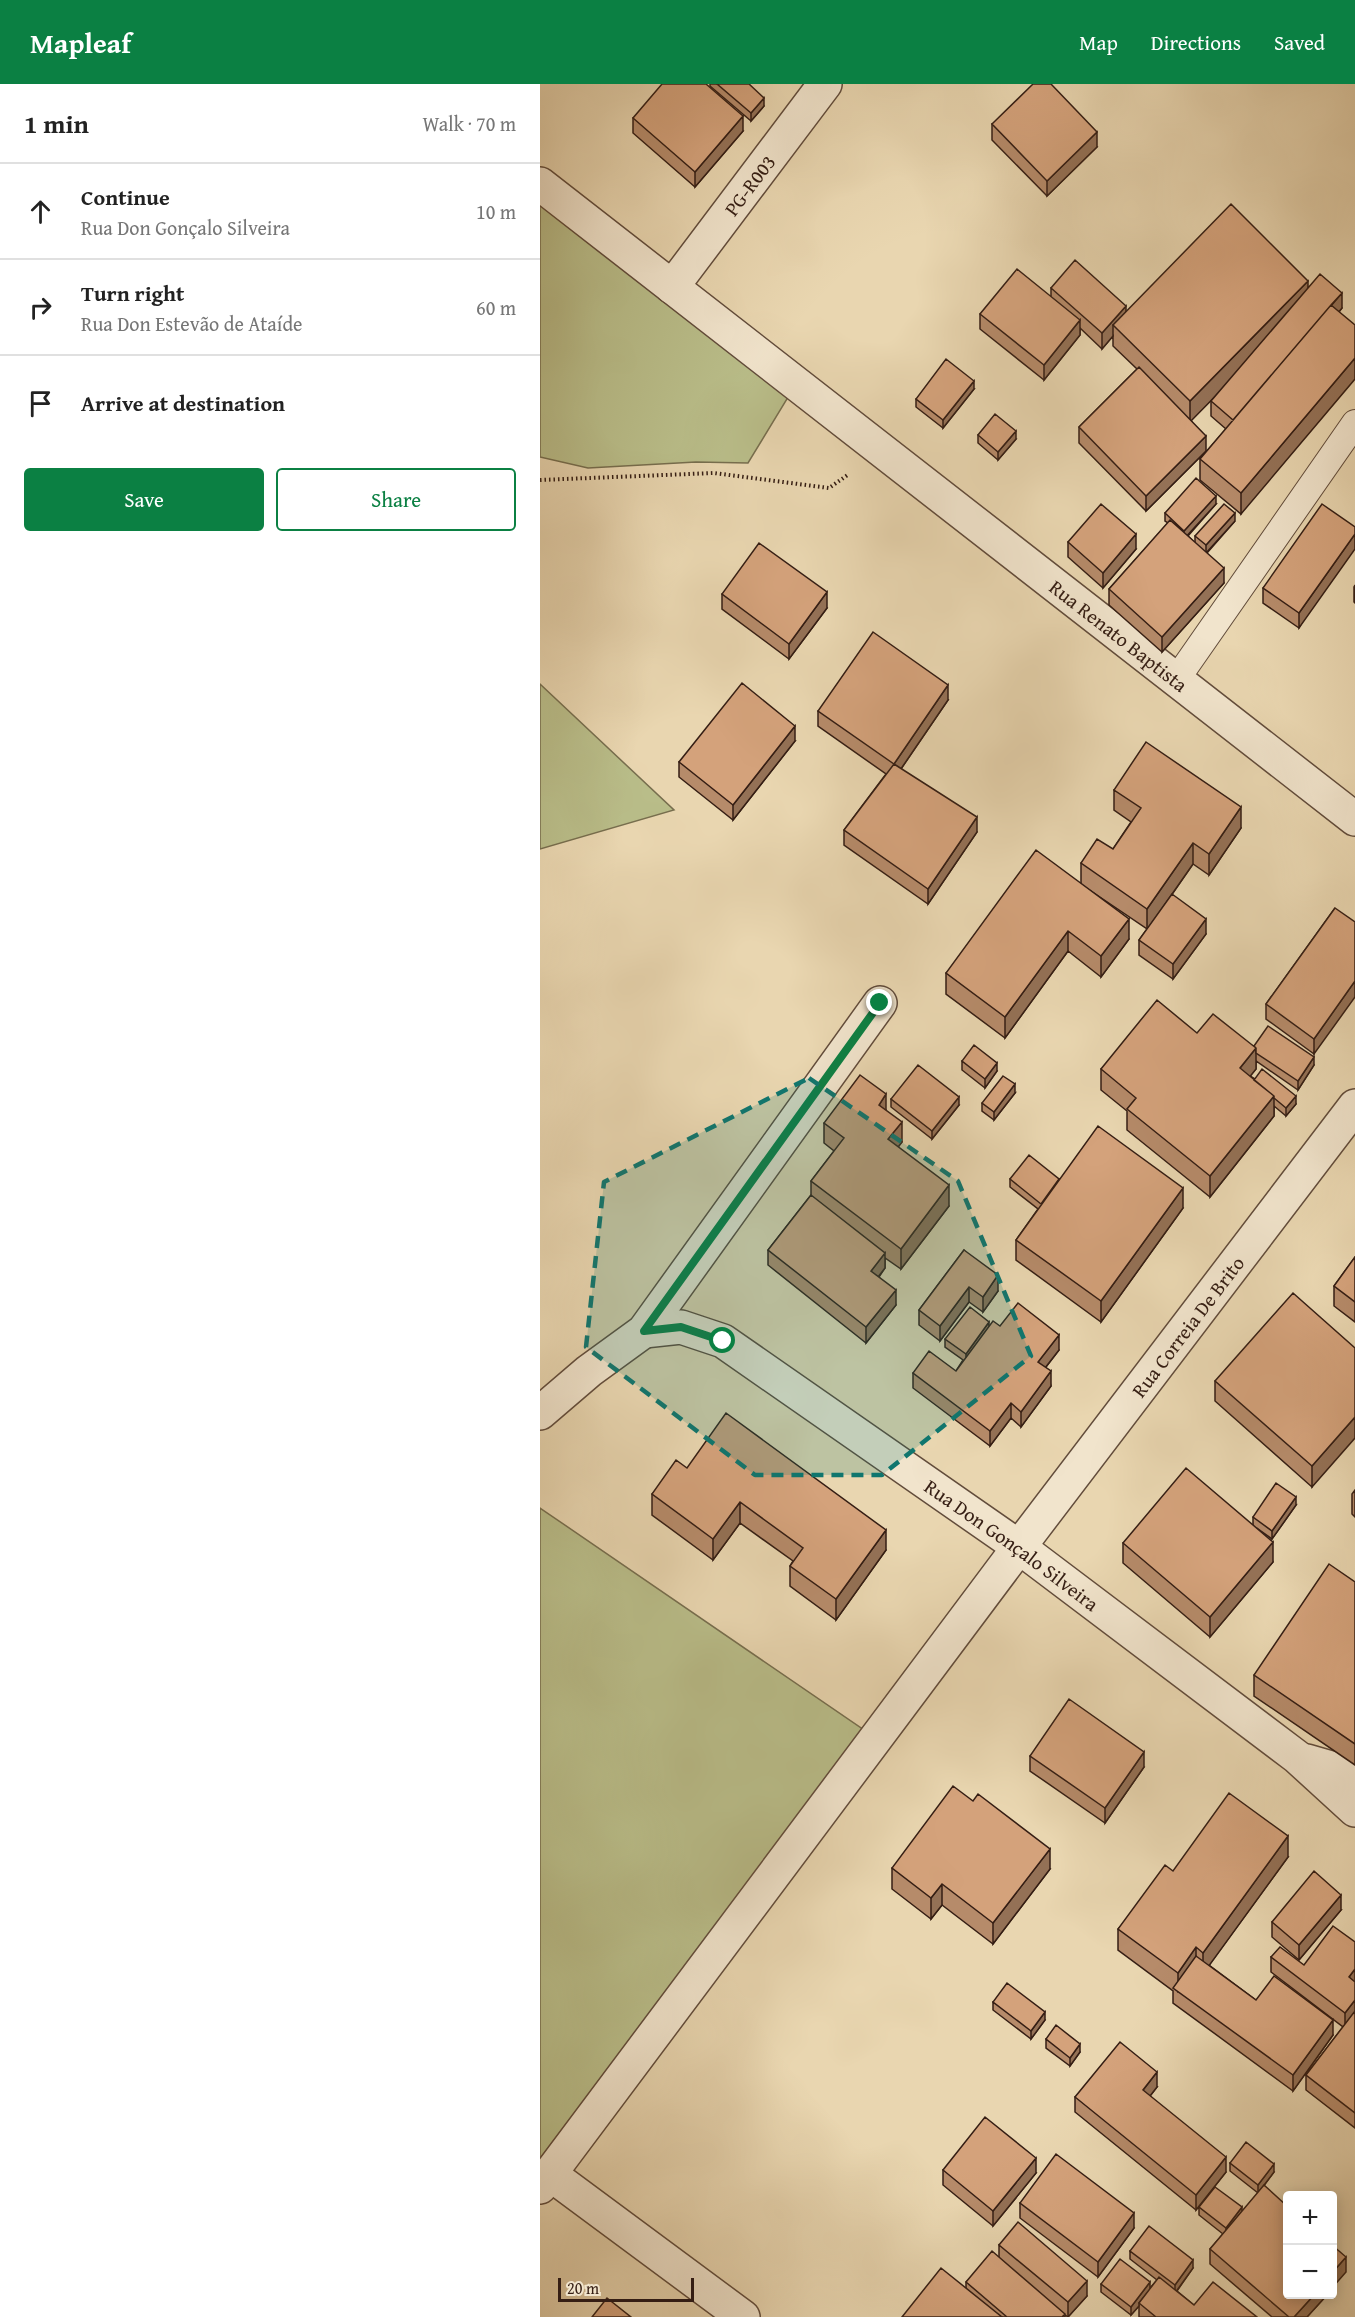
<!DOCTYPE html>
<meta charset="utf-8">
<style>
:root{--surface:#fff;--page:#f2f2f2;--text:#222;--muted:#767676;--line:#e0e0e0;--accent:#0b8043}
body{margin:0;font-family:"Gentium Book Plus",serif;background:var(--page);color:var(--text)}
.controls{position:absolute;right:18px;bottom:18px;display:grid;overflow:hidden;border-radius:6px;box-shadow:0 3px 15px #0003}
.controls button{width:54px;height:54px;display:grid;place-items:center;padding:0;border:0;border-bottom:2px solid var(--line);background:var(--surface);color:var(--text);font:30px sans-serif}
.scale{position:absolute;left:18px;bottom:15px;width:136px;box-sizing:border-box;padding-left:6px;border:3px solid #351e14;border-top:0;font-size:16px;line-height:21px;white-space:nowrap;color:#351e14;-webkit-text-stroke:4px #f1e4cc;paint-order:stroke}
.stop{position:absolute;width:18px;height:18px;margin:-14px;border:4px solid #0b8043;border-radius:50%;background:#fff}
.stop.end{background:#0b8043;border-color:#fff;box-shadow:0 2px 6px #0008}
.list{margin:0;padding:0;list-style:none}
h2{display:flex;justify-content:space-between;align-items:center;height:78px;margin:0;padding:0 24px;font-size:26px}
h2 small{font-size:20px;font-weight:400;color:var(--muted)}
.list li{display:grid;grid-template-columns:39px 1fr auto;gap:18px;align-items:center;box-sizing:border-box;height:96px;padding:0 24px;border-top:2px solid var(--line)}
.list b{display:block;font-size:22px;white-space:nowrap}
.list p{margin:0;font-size:20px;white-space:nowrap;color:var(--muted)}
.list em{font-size:20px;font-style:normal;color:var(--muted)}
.actions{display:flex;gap:12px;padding:18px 24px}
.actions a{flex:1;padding:14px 0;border:2px solid var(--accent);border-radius:6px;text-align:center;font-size:21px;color:var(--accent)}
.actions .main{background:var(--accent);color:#fff}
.icon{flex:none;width:33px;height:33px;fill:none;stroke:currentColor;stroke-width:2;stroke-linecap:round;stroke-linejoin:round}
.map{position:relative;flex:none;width:815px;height:2233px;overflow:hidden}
header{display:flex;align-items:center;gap:36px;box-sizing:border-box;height:84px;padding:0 30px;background:var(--accent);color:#fff}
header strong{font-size:28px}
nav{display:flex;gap:33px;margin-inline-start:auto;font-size:21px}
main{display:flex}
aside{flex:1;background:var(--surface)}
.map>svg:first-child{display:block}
.green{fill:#b9bd89;stroke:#776e4e;stroke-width:1.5}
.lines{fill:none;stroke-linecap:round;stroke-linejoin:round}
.service-casing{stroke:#624c3b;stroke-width:28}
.minor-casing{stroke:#624c3b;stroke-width:36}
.tertiary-casing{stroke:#624c3b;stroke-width:36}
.path{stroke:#351e14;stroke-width:4;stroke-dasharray:1.5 3;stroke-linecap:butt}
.service{stroke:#f1e4cc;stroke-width:26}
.minor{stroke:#f1e4cc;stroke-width:33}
.tertiary{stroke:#f1e4cc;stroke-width:33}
.wall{fill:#b68b6a;stroke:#351e14;stroke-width:1.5}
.shaded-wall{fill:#947156;stroke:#351e14;stroke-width:1.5}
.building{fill:#d4a27b;stroke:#351e14;stroke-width:1.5}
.route{stroke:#0b8043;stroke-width:8}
.marked{fill:#0f766e;fill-opacity:0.2;stroke:#0f766e;stroke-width:4.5;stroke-dasharray:12 8;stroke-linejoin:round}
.labels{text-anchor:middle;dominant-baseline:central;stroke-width:5;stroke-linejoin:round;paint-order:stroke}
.street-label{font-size:20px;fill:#351e14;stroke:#f1e4cc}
</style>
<header>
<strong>Mapleaf</strong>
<nav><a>Map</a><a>Directions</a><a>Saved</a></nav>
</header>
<main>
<aside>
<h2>1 min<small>Walk · 70 m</small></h2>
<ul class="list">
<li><svg class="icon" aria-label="ahead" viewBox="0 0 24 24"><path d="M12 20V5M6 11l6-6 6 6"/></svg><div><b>Continue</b><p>Rua Don Gonçalo Silveira</p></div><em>10 m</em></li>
<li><svg class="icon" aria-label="right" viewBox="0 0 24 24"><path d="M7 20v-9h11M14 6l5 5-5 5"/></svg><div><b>Turn right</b><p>Rua Don Estevão de Ataíde</p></div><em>60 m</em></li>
<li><svg class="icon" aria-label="arrive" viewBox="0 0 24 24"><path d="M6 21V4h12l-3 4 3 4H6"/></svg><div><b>Arrive at destination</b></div></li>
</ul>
<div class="actions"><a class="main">Save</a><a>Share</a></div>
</aside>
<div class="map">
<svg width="815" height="2233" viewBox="0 0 815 2233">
<rect width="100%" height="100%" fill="#e9d6b0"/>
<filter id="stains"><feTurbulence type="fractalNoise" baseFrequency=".00333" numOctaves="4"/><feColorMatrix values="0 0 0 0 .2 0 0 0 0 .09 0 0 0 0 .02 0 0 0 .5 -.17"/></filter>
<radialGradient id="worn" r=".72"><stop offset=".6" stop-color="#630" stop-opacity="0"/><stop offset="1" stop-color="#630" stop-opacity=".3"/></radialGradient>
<path class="green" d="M0 98 250 310 208 379 156 378 48 384 0 373Z
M0 600 134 726 0 765Z
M0 1424 324 1646 0 2075Z"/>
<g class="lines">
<defs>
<path id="service" d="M636 596 815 339"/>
<g id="minor">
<path id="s1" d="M0 100 815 735"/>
<path id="s2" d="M132 203 285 0"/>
<path id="s3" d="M104 1247 141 1243 183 1257 479 1463 757 1673 815 1726"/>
<path d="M0 1329 49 1287 104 1247 340 919"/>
<path d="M767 1677 815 1691"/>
<path d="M10 2090 203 2233"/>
</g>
<g id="tertiary">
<path id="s4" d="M0 2103 479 1463 815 1022"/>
</g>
</defs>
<use href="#service" class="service-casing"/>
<use href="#minor" class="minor-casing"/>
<use href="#tertiary" class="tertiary-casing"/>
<path class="path" d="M0 396 174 389 289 404 309 390"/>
<use href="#service" class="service"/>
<use href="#minor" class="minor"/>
<use href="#tertiary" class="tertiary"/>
</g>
<path class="wall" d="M170 0H209L224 22 211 37 170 2Z
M93 34 203 47 155 103 93 49Z
M452 40 557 63 507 112 452 56Z
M768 203 802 224 799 228 701 430 660 396V375L686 345 671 332V317L678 309 651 336 666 367 606 427 539 359V343L597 285 573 262V252L562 265 540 244V251L504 296 440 245V230L511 212V204L586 228Z
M434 305 403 344 376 323V315Z
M438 351 476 355 458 376 438 359Z
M676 420 648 452 655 459V452L695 437 667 469 684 499 622 568 569 521V505L628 439 625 437V429Z
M815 443 759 544 723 519V504Z
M528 458 596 465 563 504 528 473Z
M815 501V519L814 518V503Z
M182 510 287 524 249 575 182 525Z
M408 616 361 685 437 748 388 820 304 761V746L346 690 278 642V627Z
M255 657 193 736 139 693V678Z
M574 706 701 744 669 791 653 780 626 819 666 850 633 895 599 871V856L607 845 548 805 589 855 561 893 528 867 465 954 406 910V889L541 799V779L573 765 591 738 574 726Z
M795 824 774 970 726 935V920Z
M657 949 714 962 774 981 758 1006 716 977V985L710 992 756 1020 746 1032 734 1022V1032L670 1113 587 1046V1027L561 1006V985Z
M422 977 457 987 445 1004 422 986Z
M475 1009 454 1036 442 1027V1019Z
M351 1015 419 1021 392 1055 351 1023Z
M346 1026 362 1058 358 1063 409 1122 361 1185 345 1174V1184L339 1193 356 1221 326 1259 228 1181V1166L271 1111V1097L294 1067 284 1059V1039Z
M470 1095H519L643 1124 561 1238 476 1176V1156L498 1125 470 1103Z
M424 1166 458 1207 443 1228 429 1218 400 1257 379 1241V1226Z
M815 1173V1238L794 1222V1202Z
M449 1242H460L519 1266 506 1283 511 1302 481 1343 471 1334 450 1362 373 1304V1289L416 1287 423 1276 405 1263V1255Z
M815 1264 772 1403 675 1317V1297Z
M147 1384 346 1466 296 1536 250 1502V1482L253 1477 200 1439 173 1476 112 1431V1410Z
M815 1406V1433L812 1430V1410Z
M756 1421 732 1455 718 1445 733 1478 670 1553 583 1479V1459L713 1441V1433Z
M815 1498V1681L714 1612V1591Z
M490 1672 604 1683 565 1739 490 1687Z
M748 1773 669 1881 716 1916 793 1951 753 2007 633 1919V1907L578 1866V1845L633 1787Z
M352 1784 510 1785 453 1860 402 1821 391 1835 352 1805Z
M801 1826 759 1876 732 1853V1838Z
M815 1858V2044L766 2006V1991L803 1943 731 1888V1873L764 1881Z
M453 1918 505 1936 491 1955 453 1926Z
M506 1955 540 1968 530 1982 506 1964Z
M617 2003 610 2012 686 2088 656 2126 535 2028V2013Z
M690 2079 734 2088 720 2107 747 2211H787L767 2233H732L670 2180V2165L683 2150 659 2131V2123L702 2128 718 2109 690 2087Z
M403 2086 496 2089 453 2142 403 2101Z
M480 2119 594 2144 558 2193 480 2134Z
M459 2161 547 2212 528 2233 525 2231V2233H362L426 2204V2198L459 2173Z
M590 2167 653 2184 637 2207 654 2221 717 2233H599V2222L591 2231 561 2208V2200L610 2204 617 2196 590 2175Z"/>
<path class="shaded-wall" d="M224 14V22L211 37V29Z
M203 32V47L155 103V88Z
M557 48V63L507 112V97Z
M768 197V218L650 338V317Z
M802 209V224L694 352V336Z
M586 222V237L573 241V252L562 265V249Z
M540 236V251L504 296V281Z
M815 274V295L701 430V409Z
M434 297V305L403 344V336Z
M476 347V355L458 376V368Z
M666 352V367L606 427V412Z
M676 412V420L644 455V447Z
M695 429V437L666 469V461Z
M596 450V465L563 504V489Z
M815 450V465L759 544V529Z
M684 484V499L622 568V553Z
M287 508V524L249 575V560Z
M408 601V616L354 695V680Z
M255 642V657L193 736V721Z
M701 723V744L669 791V770Z
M437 733V748L388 820V805Z
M653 759V780L607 846V825Z
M589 835V855L561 893V872Z
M666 835V850L633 895V880Z
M528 847V867L465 954V933Z
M815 897V913L774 970V955Z
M716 964V985L700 1005V984Z
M774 973V981L758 1006V997Z
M457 979V987L445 1004V995Z
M475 1000V1009L454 1036V1028Z
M346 1010V1031L339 1021Z
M734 1012V1032L670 1113V1092Z
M756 1012V1020L746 1032V1024Z
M419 1013V1021L392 1055V1047Z
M362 1038V1058L348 1076V1055Z
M409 1101V1122L361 1185V1165Z
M643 1104V1124L561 1238V1217Z
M345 1169V1184L331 1202V1187Z
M458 1191V1207L443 1228V1213Z
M429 1203V1218L400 1257V1242Z
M356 1206V1221L326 1259V1243Z
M449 1238V1246L426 1278V1270Z
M519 1251V1266L498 1293V1278Z
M511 1287V1302L481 1343V1328Z
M471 1319V1334L450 1362V1347Z
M815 1333V1354L772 1403V1382Z
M756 1413V1421L732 1455V1447Z
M200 1418V1439L173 1476V1455Z
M346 1446V1466L296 1536V1515Z
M733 1458V1478L670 1553V1533Z
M604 1668V1683L565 1739V1724Z
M748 1752V1773L663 1890V1869Z
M510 1765V1785L453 1860V1839Z
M402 1800V1821L391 1835V1814Z
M801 1811V1826L759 1876V1861Z
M656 1863V1884L638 1907V1889Z
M815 1885V1901L809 1893Z
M815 1916V1931L805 1944V1929Z
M505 1928V1936L491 1955V1947Z
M793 1936V1951L753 2007V1991Z
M540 1960V1968L530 1982V1974Z
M617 1988V2003L603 2021V2006Z
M686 2073V2088L656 2126V2111Z
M496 2074V2089L453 2142V2127Z
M734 2080V2088L718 2109V2101Z
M702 2123V2131L686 2152V2144Z
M594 2129V2144L558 2193V2178Z
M806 2173V2188L792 2204V2189Z
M653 2176V2184L635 2209V2201Z
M547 2197V2212L528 2233V2218Z
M610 2198V2206L599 2219V2222L591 2231V2223Z
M774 2211H787L767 2233H754Z"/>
<path class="building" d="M122 0H166L203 32 155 88 93 34Z
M177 0H209L224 14 211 29Z
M493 0H511L557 48 507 97 452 40Z
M691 120 768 197 650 317 573 241Z
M535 176 586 222 562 249 511 204Z
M477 185 540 236 504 281 440 230Z
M780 190 802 209 791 221 693 336 671 317Z
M791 221 815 241V274L701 409 660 375Z
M406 275 434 297 403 336 376 315Z
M599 283 666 352 606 412 539 343Z
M455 330 476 347 458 368 438 351Z
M656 394 676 412 644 447 625 429Z
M561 420 596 450 563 489 528 458Z
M684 420 695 429 666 461 655 452Z
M782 420 815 443V450L759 529 723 504Z
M630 436 684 484 622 553 569 505Z
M219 459 287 508 249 560 182 510Z
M333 548 408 601 354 680 278 627Z
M202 599 255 642 193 721 139 678Z
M606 658 701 723 669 770 653 759 607 825 541 779 557 755 573 765 601 724 574 706Z
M354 680 437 733 388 805 304 746Z
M496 766 589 835 561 872 528 847 465 933 406 889Z
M632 810 666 835 633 880 599 856Z
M795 824 815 838V897L774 955 726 920Z
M617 916 657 949 673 930 716 964 700 984 734 1012 670 1092 587 1025 596 1014 561 985Z
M728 942 774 973 758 997 716 969V964L714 962Z
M434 961 457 979 445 995 422 977Z
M378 981 419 1013 392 1047 351 1015Z
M722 985 756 1012 746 1024 734 1014V1012L714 996Z
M320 991 346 1010 339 1021 362 1038 348 1055 409 1101 361 1165 271 1097 304 1054 284 1039Z
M463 992 475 1000 454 1028 442 1019Z
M558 1042 643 1104 561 1217 476 1156Z
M489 1071 519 1095 501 1120 470 1095Z
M271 1111 345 1169 331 1187 356 1206 326 1243 228 1166Z
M424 1166 458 1191 443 1213 429 1203 400 1242 379 1226Z
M815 1173V1218L794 1202Z
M753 1209 815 1264V1333L772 1382 675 1297Z
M478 1219 519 1251 498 1278 511 1287 481 1328 471 1319 450 1347 373 1289 389 1267 416 1287 453 1237 460 1242Z
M430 1223 449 1238 426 1270 405 1255Z
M186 1329 346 1446 296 1515 250 1482 263 1464 200 1418 173 1455 112 1410 136 1376 147 1384Z
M646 1384 733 1458 670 1533 583 1459Z
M736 1399 756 1413 732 1447 713 1433Z
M789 1480 815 1498V1660L714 1591Z
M529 1615 604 1668 565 1724 490 1672Z
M413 1702 433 1717 438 1710 510 1765 453 1839 402 1800 391 1814 352 1784Z
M689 1709 748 1752 663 1869 656 1863 638 1889 578 1845 625 1781 633 1787Z
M774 1787 801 1811 759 1861 732 1838Z
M793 1842 815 1858V1885L809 1893 815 1898V1916L805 1929 731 1873 740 1863 764 1881Z
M656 1872 716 1916 734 1892 793 1936 753 1991 633 1904Z
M467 1899 505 1928 491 1947 453 1918Z
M815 1927V2029L766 1991Z
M516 1941 540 1960 530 1974 506 1955Z
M580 1958 617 1988 603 2006 686 2073 656 2111 535 2013Z
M445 2033 496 2074 453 2127 403 2086Z
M706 2058 734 2080 718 2101 690 2079Z
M516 2070 594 2129 558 2178 480 2119Z
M724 2101 747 2122V2211H774L754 2233H749L670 2165Z
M675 2103 702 2123 686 2144 659 2123Z
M478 2138 547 2197 528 2218 459 2161Z
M609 2142 653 2176 635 2201 590 2167Z
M792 2161 806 2173 792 2189Z
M452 2167 525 2230 522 2233H467L426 2198Z
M580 2175 610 2198 591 2223 561 2200Z
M401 2184 462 2233H362Z
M619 2193 654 2221 673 2198 717 2233H616L599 2219Z
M67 2214 91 2233H52Z"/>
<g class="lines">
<path class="route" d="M183 1257 141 1243 104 1247 340 919"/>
</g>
<path class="marked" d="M269 994 418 1097 491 1272 342 1391H215L46 1263 64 1098Z"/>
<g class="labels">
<g class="street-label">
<text stroke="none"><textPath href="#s2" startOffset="128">PG-R003</textPath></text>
<text stroke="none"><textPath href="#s1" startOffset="734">Rua Renato Baptista</textPath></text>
<text stroke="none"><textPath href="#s4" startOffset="1077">Rua Correia De Brito</textPath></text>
<text stroke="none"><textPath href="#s3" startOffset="435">Rua Don Gonçalo Silveira</textPath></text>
</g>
</g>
<rect width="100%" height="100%" filter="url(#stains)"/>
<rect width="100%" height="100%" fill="url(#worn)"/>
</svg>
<div class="controls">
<button>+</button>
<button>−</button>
</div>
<div class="scale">20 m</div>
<div class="stop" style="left:183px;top:1257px"></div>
<div class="stop end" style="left:340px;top:919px"></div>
</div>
</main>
